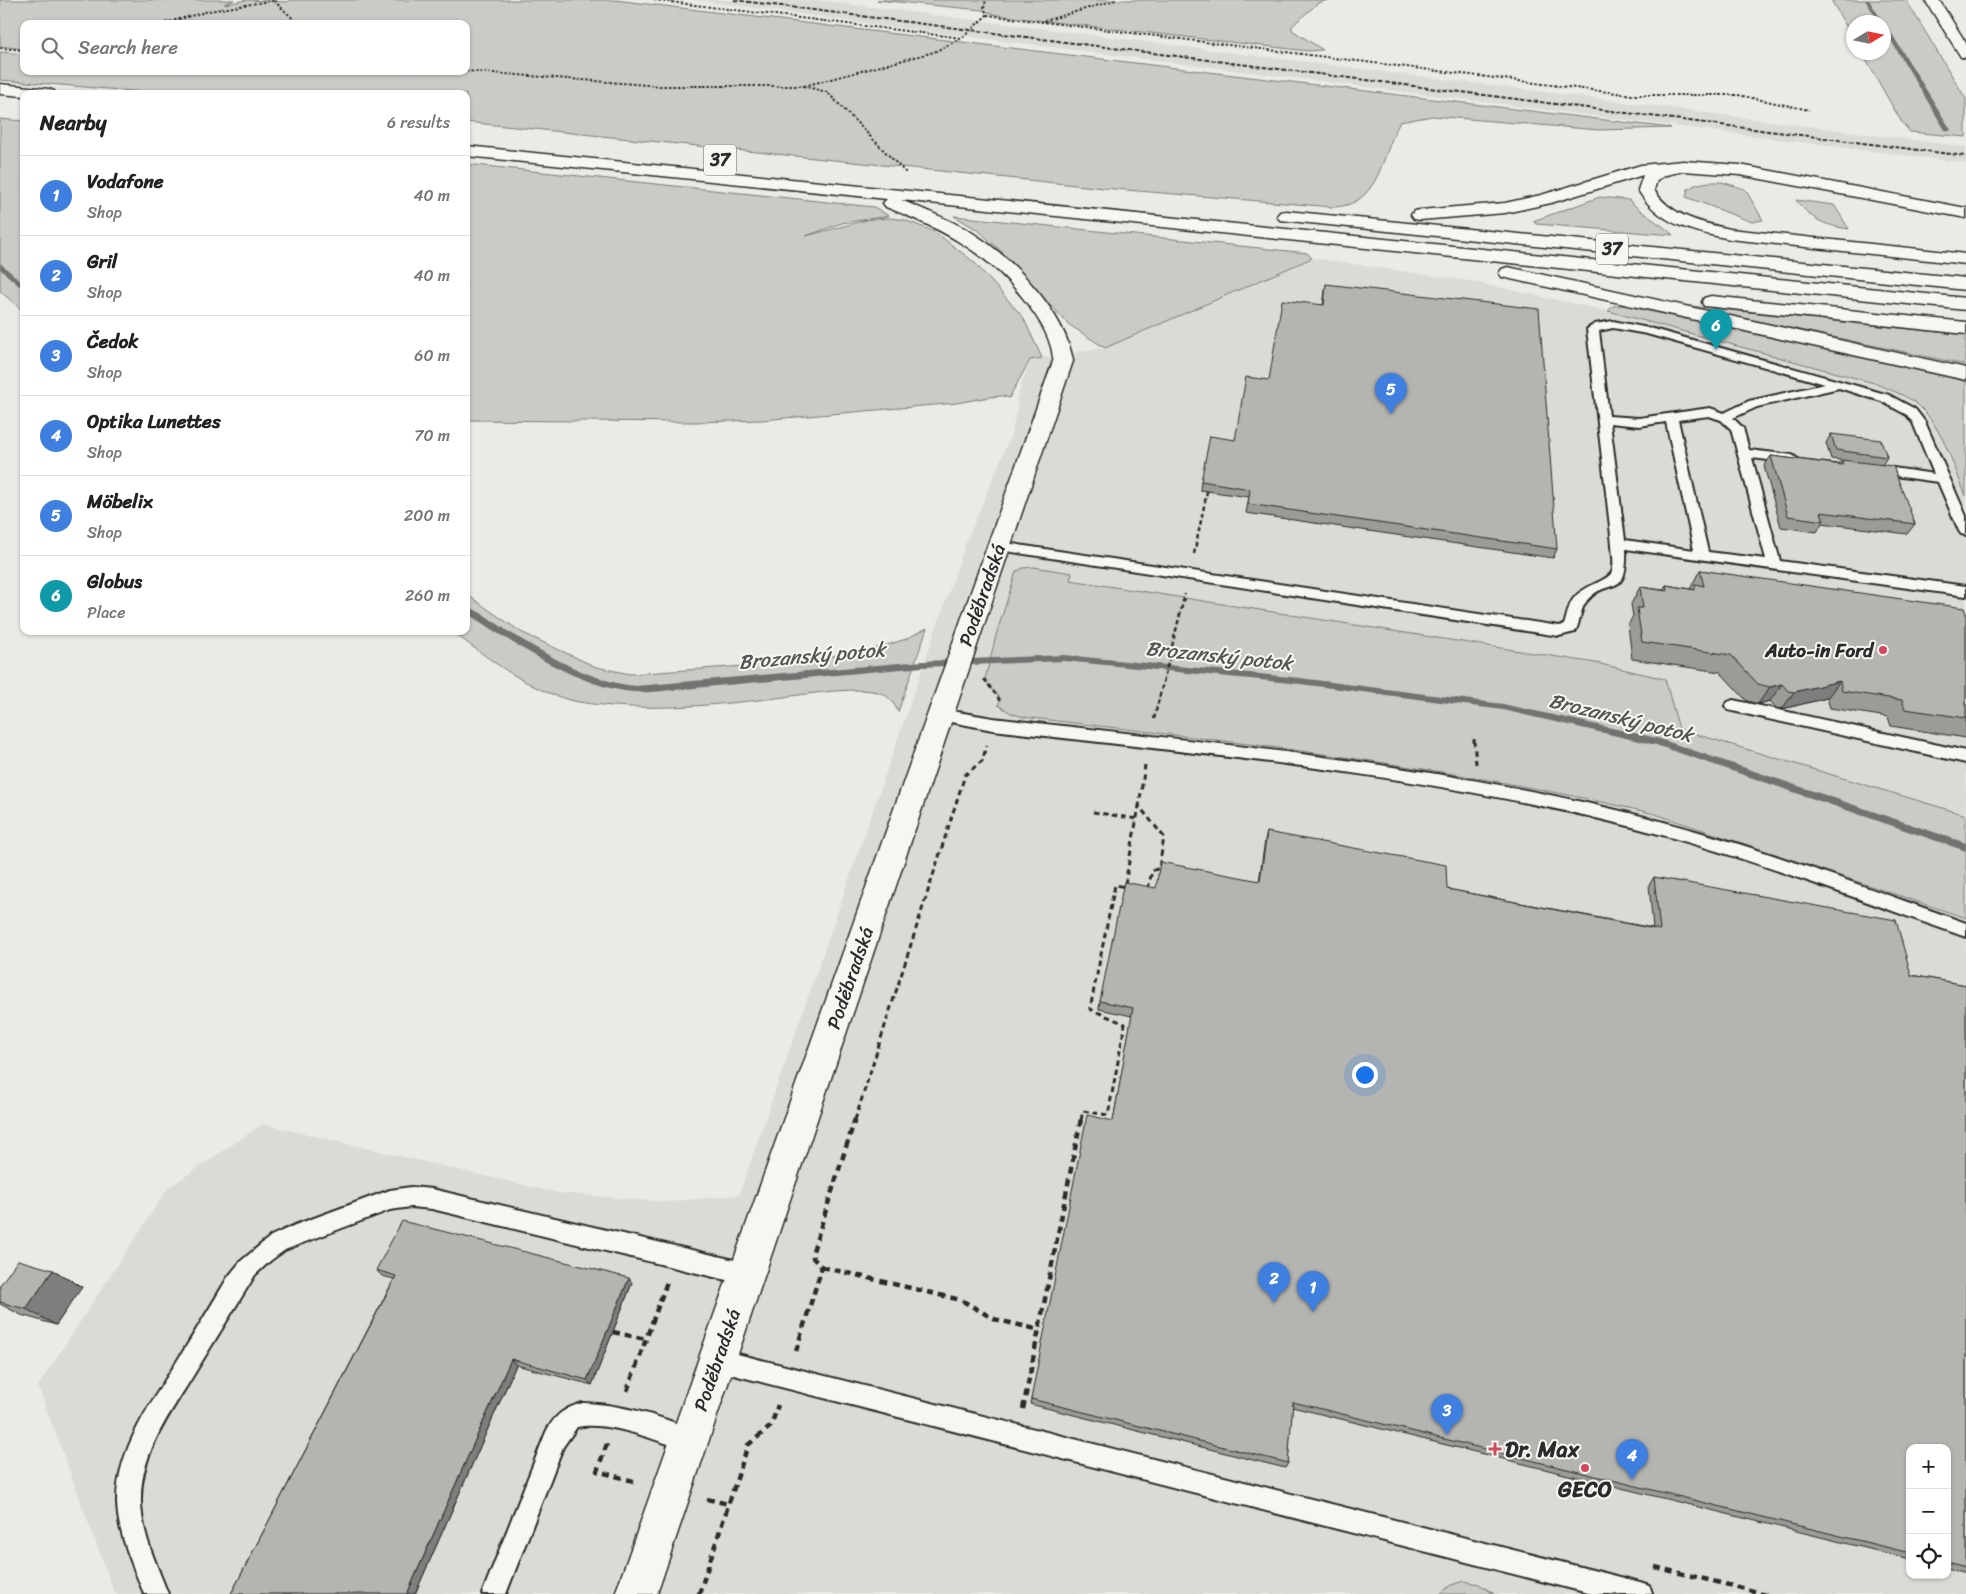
<!DOCTYPE html>
<meta charset="utf-8">
<style>
:root{--surface:#fff;--page:#f6f6f6;--text:#222;--muted:#767676;--line:#e0e0e0;--accent:#db2777}
body{margin:0;font-family:Sriracha,sans-serif;background:var(--page);color:var(--text)}
.controls{position:absolute;right:15px;bottom:15px;display:grid;overflow:hidden;border-radius:10px;box-shadow:0 1px 4px #0004}
.controls button{width:45px;height:45px;display:grid;place-items:center;padding:0;border:0;border-bottom:1px solid var(--line);background:var(--surface);color:var(--text);font:25px sans-serif}
.compass{position:absolute;left:1846px;top:15px;width:45px;height:45px;border-radius:50%;background:var(--surface);box-shadow:0 1px 4px #0004;rotate:80deg}
.you{position:absolute;left:1364px;top:1074px;width:18px;height:18px;margin:-12px;border:4px solid #fff;border-radius:50%;background:#1a73e8;box-shadow:0 0 0 8px #1a73e833}
.badge{display:grid;place-items:center;width:32px;height:32px;border-radius:50%;background:var(--accent);color:#fff;font-size:16px;font-weight:700}
.pin{position:absolute;translate:-50% -41px;filter:drop-shadow(0 1px 2px #0008)}
.pin::after{content:'';position:absolute;top:26px;width:18px;height:15px;background:inherit;clip-path:polygon(0 0,100% 0,50% 100%)}
.list{margin:0;padding:0;list-style:none}
h2{display:flex;justify-content:space-between;align-items:center;height:65px;margin:0;padding:0 20px;font-size:21px}
h2 small{font-size:16px;font-weight:400;color:var(--muted)}
.list li{display:grid;grid-template-columns:32px 1fr auto;gap:15px;align-items:center;box-sizing:border-box;height:80px;padding:0 20px;border-top:1px solid var(--line)}
.list b{display:block;font-size:19px;white-space:nowrap}
.list p{margin:0;font-size:16px;white-space:nowrap;color:var(--muted)}
.list em{font-size:16px;font-style:normal;color:var(--muted)}
.icon{flex:none;width:28px;height:28px;fill:none;stroke:currentColor;stroke-width:2;stroke-linecap:round;stroke-linejoin:round}
.map{position:relative;flex:none;width:1966px;height:1594px;overflow:hidden}
.search{position:absolute;background:var(--surface);box-shadow:0 1px 4px #0004;left:20px;top:20px;width:450px;height:55px;display:flex;align-items:center;gap:12px;box-sizing:border-box;padding:0 18px;border-radius:10px;color:var(--muted);font-size:19px}
.panel{position:absolute;background:var(--surface);box-shadow:0 1px 4px #0004;left:20px;top:90px;width:450px;height:545px;border-radius:10px}
.map>svg:first-child{display:block}
.built{fill:#dadad6;fill-rule:evenodd}
.green{fill:#cacac7;stroke:#7a7a79}
.lines{fill:none;stroke-linecap:round;stroke-linejoin:round}
.stream{fill:#727270;fill-rule:evenodd}
.lane-casing{stroke:#2b2b2b;stroke-width:4}
.street-casing{stroke:#2b2b2b;stroke-width:3}
.primary-casing{stroke:#2b2b2b;stroke-width:3}
.path-far3{stroke:#2b2b2b;stroke-width:2;stroke-dasharray:2.5 2;stroke-linecap:butt}
.path-far2{stroke:#2b2b2b;stroke-width:2.5;stroke-dasharray:4.5 3;stroke-linecap:butt}
.path-far1{stroke:#2b2b2b;stroke-width:3;stroke-dasharray:5.5 4;stroke-linecap:butt}
.path{stroke:#2b2b2b;stroke-width:4.5;stroke-dasharray:7 5;stroke-linecap:butt}
.lane{fill:#f6f6f2;fill-rule:evenodd}
.street{fill:#f6f6f2;fill-rule:evenodd}
.primary{fill:#f6f6f2;fill-rule:evenodd}
.rail{stroke:#2b2b2b;stroke-width:2;stroke-dasharray:4.5 2;stroke-linecap:butt}
.wall{fill:#9b9b98;stroke:#2b2b2b}
.shaded-wall{fill:#7e7e7c;stroke:#2b2b2b}
.building{fill:#b4b4b1;stroke:#2b2b2b}
.poi-dot{fill:#d1495b;stroke:#f6f6f2;stroke-width:2}
.labels{text-anchor:middle;dominant-baseline:central;stroke-width:4;stroke-linejoin:round;paint-order:stroke}
.shield{fill:#f6f6f2;stroke:#686867;stroke-width:1}
.shield-label{font-size:18px;font-weight:bold;fill:#2b2b2b}
.street-label{font-size:19px;fill:#2b2b2b;stroke:#f6f6f2}
.poi-label{font-size:19px;font-weight:bold;fill:#2b2b2b;stroke:#f6f6f2;text-anchor:end}
.water-label{font-size:20px;font-style:italic;fill:#545453;stroke:#f6f6f2}
.near-poi-label{font-size:22px;font-weight:bold;fill:#2b2b2b;stroke:#f6f6f2;text-anchor:start}
</style>
<div class="map">
<svg width="1966" height="1594" viewBox="0 0 1966 1594">
<rect width="100%" height="100%" fill="#eaeae6"/>
<filter id="ink" filterUnits="userSpaceOnUse"><feTurbulence type="fractalNoise" baseFrequency=".02" numOctaves="2"/><feDisplacementMap in="SourceGraphic" scale="10" xChannelSelector="R" yChannelSelector="G"/><feConvolveMatrix kernelMatrix="1 2 1 2 8 2 1 2 1" color-interpolation-filters="sRGB"/></filter>
<g filter="url(#ink)">
<path class="built" d="M696 0H815L1679 109 1966 147V163L885 26Z
M1312 258 1469 281 1608 311 1874 383 1903 395 1934 422 1966 492V1594H115L38 1386 168 1188 263 1124 558 1193 665 1202 739 1195 966 543 1011 435 1018 405 1016 401 1030 360 1105 348ZM1910 1448H1947V1575H1910Z"/>
<path class="green" d="M0 0H234L224 4 248 0 287 2 291 0H615L1671 128 1599 130 1432 116 1400 122C1381 155 1380 207 1332 207L1114 189 466 122V94H169L0 80V52L24 54V71H466V24H24V49L0 46Z
M877 0H1328L1318 3 1292 26V30L1323 50 1308 51 1045 21 997 15 982 10Z
M1831 0H1906L1966 99V137L1910 132 1901 121 1862 53 1884 52V22H1854L1853 38Z
M0 119 24 121V312L0 291Z
M466 164 874 207 889 216 842 223 806 236 870 219 890 218 905 220 935 232 974 262 1023 317 1042 358 1030 360 1009 398 1003 396 989 397 957 403 762 420 696 422 466 420Z
M1710 182H1722L1745 189 1763 220 1752 222 1686 197 1688 189 1697 184Z
M1600 197 1629 200C1642 214 1659 222 1673 235L1536 224 1533 221Z
M1796 200 1834 205 1849 229C1823 225 1812 220 1796 200Z
M954 216 1307 253 1312 258 1105 348 1068 324 1001 251 978 230Z
M1622 305 1966 381V496C1954 467 1942 427 1919 406 1907 395 1890 390 1874 383L1608 311 1613 306Z
M1682 305 1966 335V365Z
M1034 567 1072 573 1070 580 1596 663 1665 679 1679 729 1966 815V918L1655 814C1447 765 1235 742 1023 717L1011 713 998 705 1001 699 990 688 985 679 997 632 1016 572 1023 568Z
M466 594 521 632 596 667 630 674 758 665 826 657 874 649 906 639 927 628 898 712C894 703 890 697 881 693 857 685 795 696 768 699 706 706 641 712 579 702 531 693 490 659 451 631H466Z
M1464 1581 1479 1584 1494 1594H1440L1451 1585Z"/>
<g class="lines">
<path class="stream" d="M1865 0H1869L1883 22H1879Z
M1884 24 1887 26 1951 130 1950 131 1945 130 1884 29Z
M0 263 24 284V290L0 269Z
M466 606C481 611 496 623 509 632 548 655 591 682 636 686L923 661 1064 655 1300 678 1503 704 1657 738 1966 843V851L1656 745 1503 710 1300 684 1064 661 923 667 652 692C590 697 517 645 466 613Z"/>
<defs>
<path id="lane" d="M1613 321 1653 329 1889 395 1915 409 1925 422 1966 516V535L1961 534 1959 531 1938 482 1873 473 1867 469 1873 465 1934 474 1913 423 1907 415 1881 401 1839 388 1757 407 1733 418 1743 428 1749 450 1792 455 1798 459 1792 463 1752 458 1780 561 1966 586V596L1626 549C1628 602 1607 575 1586 602 1580 610 1580 623 1575 632L1559 636 999 550 994 549 992 546 994 543 999 542 1559 626 1564 625C1567 617 1568 605 1574 598 1583 586 1608 581 1612 572 1615 564 1612 552 1612 544L1587 329 1595 324ZM1613 328 1647 334 1825 384 1749 401 1724 413 1710 408 1639 418 1609 416 1599 331ZM1709 416 1721 420 1731 429 1766 559 1708 552 1678 420ZM1666 422 1694 550 1625 540 1610 423 1639 426Z
M1733 700 1966 751V763L1728 710 1725 706 1728 702Z
M940 709 993 718C1198 742 1406 760 1608 808 1730 836 1848 881 1966 923V937C1848 896 1731 850 1608 821 1407 772 1199 754 993 730L935 719 932 715 935 711Z
M411 1187 432 1189 747 1263 754 1267 758 1274 754 1281 747 1285 432 1209 411 1207 390 1210 300 1244 285 1250 270 1261 255 1275 244 1293C228 1319 212 1345 196 1371 172 1411 139 1453 141 1503 142 1535 157 1565 168 1594H144C133 1565 118 1535 117 1503 116 1450 152 1402 179 1358 195 1332 212 1304 228 1277L241 1261 271 1236 295 1225 390 1190Z
M718 1349 1640 1582 1649 1585 1652 1594H1592L718 1371 710 1368 707 1360 710 1352Z
M583 1403C622 1404 663 1417 698 1432L701 1440 698 1448 690 1451C659 1442 609 1420 577 1427L563 1447 506 1594H482L546 1432C555 1415 564 1408 583 1403Z"/>
<path id="street" d="M1063 355 1070 357 1073 361 657 1594H615L1053 361 1056 357Z"/>
<path id="primary" d="M1925 0H1939L1966 43V58L1961 57Z
M0 84 49 89 54 91 56 94H24V96L0 94Z
M466 146 1966 298V310L901 200C925 210 949 219 971 232 1012 257 1065 312 1073 361L1070 365 1063 367 1056 365C1052 359 1053 354 1051 347 1048 336 1042 325 1036 316 998 258 948 231 886 207L883 203 887 199 466 156Z
M1683 161 1740 165 1966 208V218L1740 175 1683 171 1666 175 1657 180 1654 190C1670 216 1702 223 1730 229L1966 254V264L1730 239C1692 231 1659 225 1638 190L1643 175 1551 203 1505 213 1420 220 1414 219 1411 215 1414 211 1420 210 1505 203 1541 195 1641 165Z
M1286 211 1966 278V290L1280 220 1277 216 1280 212Z
M1508 267 1966 368V380L1502 277 1499 273 1502 269Z
M1711 296 1966 322V334L1704 306 1702 302 1704 298Z"/>
</defs>
<use href="#lane" class="lane-casing"/>
<use href="#street" class="street-casing"/>
<use href="#primary" class="primary-casing"/>
<path class="path-far3" d="M654 0 962 38
M274 1 299 24
M987 15 1632 95H1738L1809 110
M1044 21 1116 0
M161 24 209 11 276 0
M0 48 24 50
M466 71 660 86H803L827 92 906 173
M804 86 934 52 962 38 987 15 984 7 986 0"/>
<path class="path-far2" d="M1194 554 1208 487
M984 679 999 699 998 703
M1154 719 1185 594
M1474 739V741"/>
<path class="path-far1" d="M1474 740 1476 764
M1145 765 1139 806 1164 837 1159 868 1152 871 1148 889
M1093 812 1137 819
M1125 884 1139 806
M855 1120 965 775 982 761 987 745
M1081 1120 1083 1111 1108 1115 1125 1024 1090 1009 1115 885 1126 887"/>
<path class="path" d="M822 1267 961 1300 994 1319 1040 1330
M613 1332 646 1339
M796 1351 822 1267 813 1258V1251L855 1119
M627 1391 667 1282
M1023 1409 1081 1119
M607 1444 597 1471 637 1482
M707 1499 728 1504
M1655 1567 1766 1594
M699 1594 748 1445 771 1426 778 1405"/>
<use href="#lane" class="lane"/>
<use href="#street" class="street"/>
<use href="#primary" class="primary"/>
<path class="rail" d="M734 0 1966 156"/>
</g>
<path class="wall" d="M1326 284 1557 549 1553 558 1246 513 1249 497 1200 490 1201 481 1235 440 1268 380 1323 305Z
M1831 434 1887 457 1882 465 1915 524 1907 534 1822 523 1817 532 1781 527 1764 466 1771 456 1839 464 1841 460 1831 459 1826 443Z
M1700 570 1966 613V738L1891 726 1888 717 1830 708 1827 698 1782 709 1776 708 1770 701 1758 704 1747 701 1720 672 1632 659 1628 625 1633 616 1631 604 1640 587 1663 590 1666 585 1691 589V587Z
M1267 832 1447 889 1653 928 1649 885 1654 877 1911 975 1966 985V1573L1947 1568V1448H1910V1559L1292 1407 1288 1463 1285 1468 1030 1404 1031 1399 1113 1121 1132 1016 1099 1009 1100 1001 1156 888 1259 881 1265 840Z
M53 1270 82 1287 56 1325 21 1315 0 1304V1285Z
M376 1270 632 1283 592 1385 516 1365 415 1594H231L394 1279 382 1276Z"/>
<path class="shaded-wall" d="M1840 681 1827 698 1782 709 1794 692Z
M1782 684 1770 701 1758 704 1770 687Z
M53 1270 82 1287 56 1325 26 1309Z
M629 1278 632 1283 592 1385 587 1380Z
M511 1359 516 1365 415 1594H407Z"/>
<path class="building" d="M1326 284 1539 309 1557 549 1248 504 1250 489 1201 481 1210 436 1235 440 1246 377 1269 380 1282 300 1324 305Z
M1831 434 1881 440 1887 457 1836 450Z
M1771 456 1843 465 1842 460 1893 466 1915 524 1821 512 1824 521 1788 516Z
M1700 570 1964 608 1966 613V718L1905 709 1902 700 1842 691 1840 681 1794 692 1788 691 1782 684 1770 687 1758 684 1731 655 1642 642 1637 608H1643L1640 587 1667 591 1666 585 1695 590V584L1704 586Z
M1267 832 1446 865 1447 889 1660 930 1654 877 1896 920 1911 975 1966 985V1567L1947 1562V1448H1910V1553L1293 1402 1288 1463 1031 1399 1087 1115 1113 1121 1133 1008 1100 1001 1124 882 1156 888 1160 862 1260 881Z
M402 1221 629 1278 587 1380 511 1359 407 1594H231L396 1276 376 1270Z
M18 1260 53 1270 26 1309 0 1302V1285Z"/>
</g>
<g class="poi-dot">
<circle cx="1883" cy="650" r="5"/>
<path d="M1492.5 1441.5h5v5h5v5h-5v5h-5v-5h-5v-5h5z"/>
<circle cx="1585" cy="1468" r="5"/>
</g>
<g class="labels">
<g class="shield">
<rect x="704" y="144.5" width="32" height="31" rx="4"/>
<rect x="1596" y="233.5" width="32" height="31" rx="4"/>
</g>
<g class="shield-label">
<text x="720" y="160">37</text>
<text x="1612" y="249">37</text>
</g>
<g class="street-label">
<text transform="translate(982 595) rotate(-71)">Poděbradská</text>
<text transform="translate(850 978) rotate(-71)">Poděbradská</text>
<text transform="translate(717 1360) rotate(-71)">Poděbradská</text>
</g>
<g class="poi-label">
<text x="1873" y="650">Auto-in Ford</text>
</g>
<g class="water-label">
<text transform="translate(812 656) rotate(-5)">Brozanský potok</text>
<text transform="translate(1219 656) rotate(6)">Brozanský potok</text>
<text transform="translate(1621 718) rotate(14)">Brozanský potok</text>
</g>
<g class="near-poi-label">
<text x="1505" y="1449">Dr. Max</text>
<text x="1585" y="1489" text-anchor="middle">GECO</text>
</g>
</g>
</svg>
<div class="controls">
<button>+</button>
<button>−</button>
<button><svg class="icon" aria-label="locate" viewBox="0 0 24 24"><circle cx="12" cy="12" r="6"/><path d="M12 2v4M12 18v4M2 12h4M18 12h4"/></svg></button>
</div>
<svg class="compass" viewBox="-18 -18 36 36"><path d="M0-13l5 13h-10z" fill="#e53935"/><path d="M0 13l5-13h-10z" fill="#767676"/></svg>
<div class="you"></div>
<div class="pin badge" style="left:1313px;top:1312px;background:#3f7fe0">1</div>
<div class="pin badge" style="left:1274px;top:1303px;background:#3f7fe0">2</div>
<div class="pin badge" style="left:1447px;top:1435px;background:#3f7fe0">3</div>
<div class="pin badge" style="left:1632px;top:1480px;background:#3f7fe0">4</div>
<div class="pin badge" style="left:1391px;top:414px;background:#3f7fe0">5</div>
<div class="pin badge" style="left:1716px;top:350px;background:#0f9aa8">6</div>
<div class="search"><svg class="icon" aria-label="search" viewBox="0 0 24 24"><circle cx="10" cy="10" r="6"/><path d="M15 15l6 6"/></svg>Search here</div>
<section class="panel">
<h2>Nearby<small>6 results</small></h2>
<ul class="list">
<li><span class="badge" style="background:#3f7fe0">1</span><div><b>Vodafone</b><p>Shop</p></div><em>40 m</em></li>
<li><span class="badge" style="background:#3f7fe0">2</span><div><b>Gril</b><p>Shop</p></div><em>40 m</em></li>
<li><span class="badge" style="background:#3f7fe0">3</span><div><b>Čedok</b><p>Shop</p></div><em>60 m</em></li>
<li><span class="badge" style="background:#3f7fe0">4</span><div><b>Optika Lunettes</b><p>Shop</p></div><em>70 m</em></li>
<li><span class="badge" style="background:#3f7fe0">5</span><div><b>Möbelix</b><p>Shop</p></div><em>200 m</em></li>
<li><span class="badge" style="background:#0f9aa8">6</span><div><b>Globus</b><p>Place</p></div><em>260 m</em></li>
</ul>
</section>
</div>
